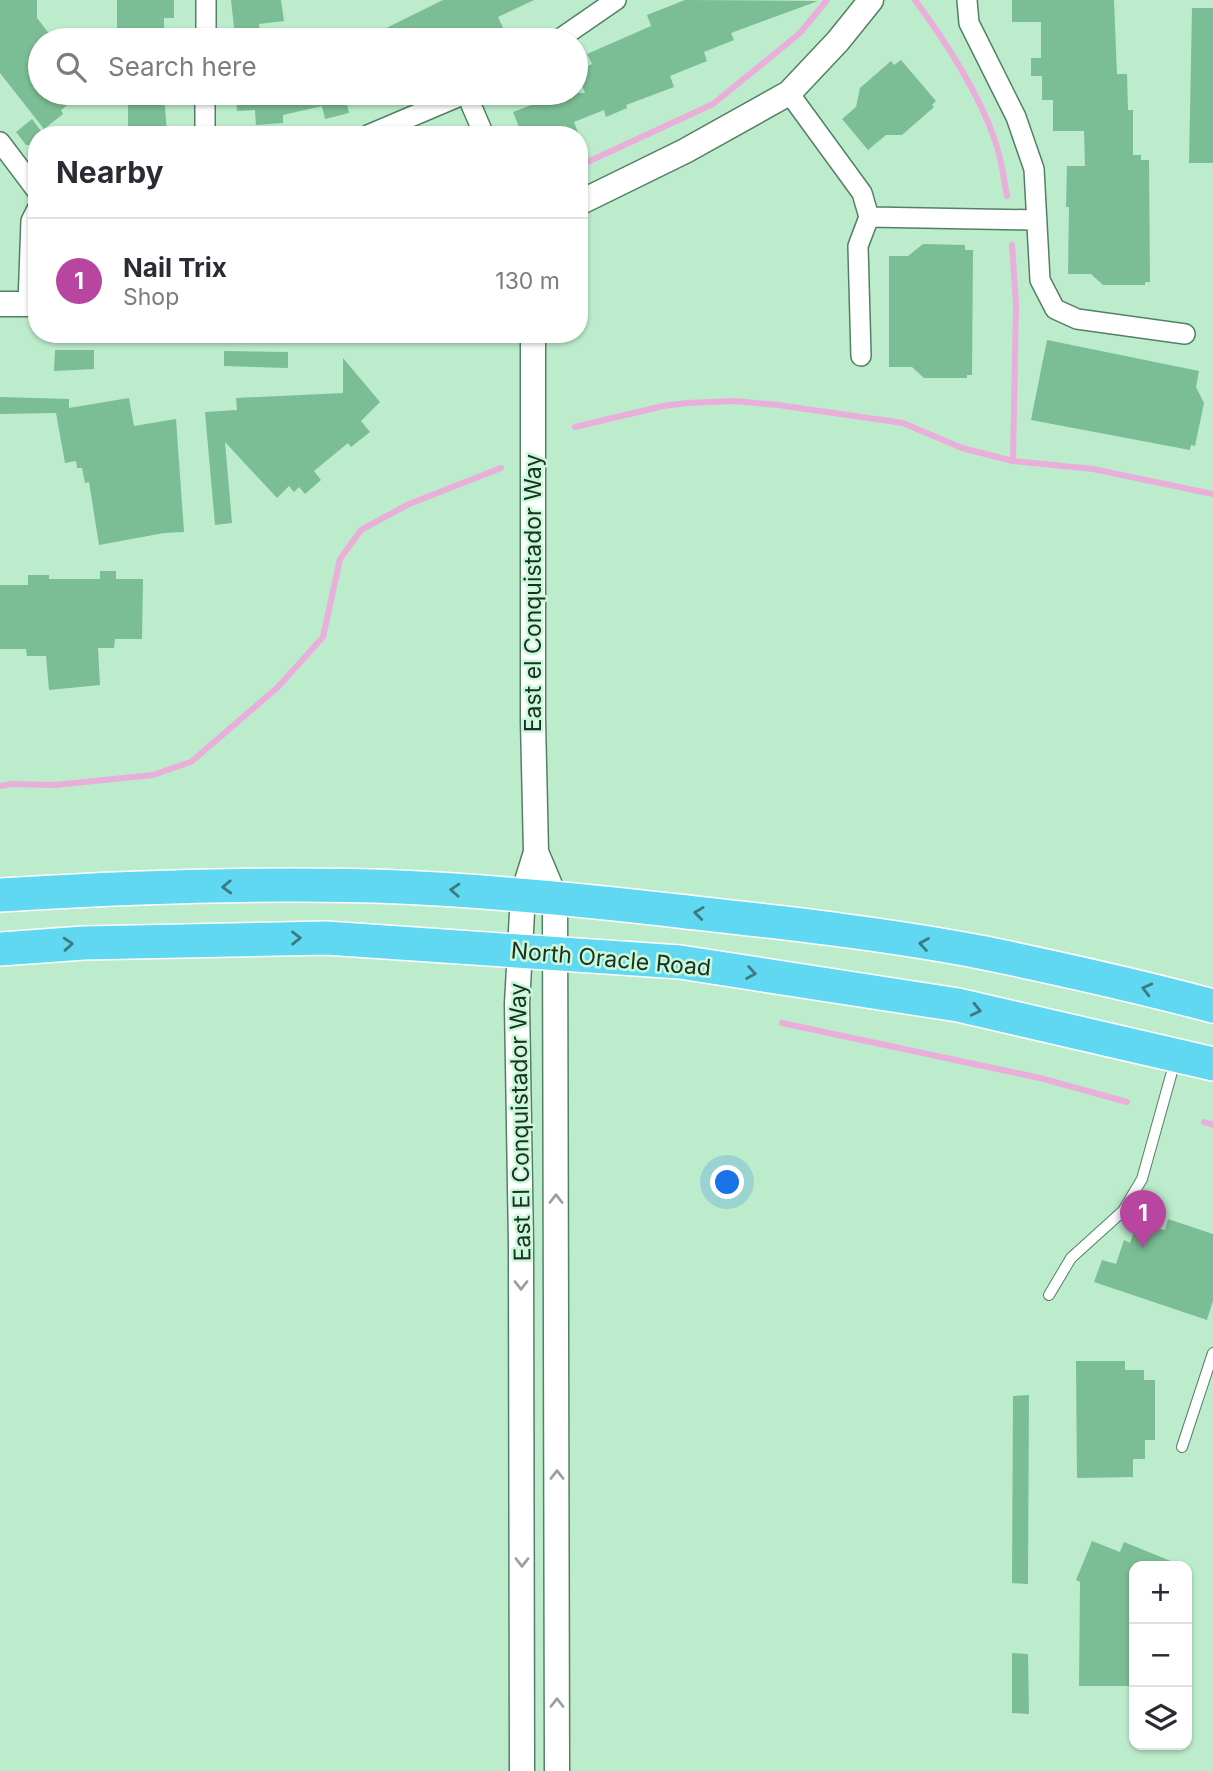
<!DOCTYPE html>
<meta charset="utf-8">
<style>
:root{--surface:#fff;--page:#f2f2f3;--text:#2b2b33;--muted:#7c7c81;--line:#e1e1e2;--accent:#b846a1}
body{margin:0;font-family:Inter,sans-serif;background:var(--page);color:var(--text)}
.controls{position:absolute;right:21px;bottom:21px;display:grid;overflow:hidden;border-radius:14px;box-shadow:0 2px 5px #0004}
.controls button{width:63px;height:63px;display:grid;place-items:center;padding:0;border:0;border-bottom:2px solid var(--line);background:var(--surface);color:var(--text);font:35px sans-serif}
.you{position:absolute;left:728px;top:1183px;width:24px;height:24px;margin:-18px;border:5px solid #fff;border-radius:50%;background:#1a73e8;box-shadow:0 0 0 10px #1a73e833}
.badge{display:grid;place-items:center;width:46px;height:46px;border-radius:50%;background:var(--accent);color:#fff;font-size:23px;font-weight:700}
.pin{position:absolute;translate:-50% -58px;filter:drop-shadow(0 2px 4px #0008)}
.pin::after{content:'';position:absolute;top:37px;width:24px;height:21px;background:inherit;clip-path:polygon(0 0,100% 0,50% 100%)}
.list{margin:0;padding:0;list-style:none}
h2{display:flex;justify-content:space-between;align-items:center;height:91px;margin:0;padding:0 28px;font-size:30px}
h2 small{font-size:23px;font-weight:400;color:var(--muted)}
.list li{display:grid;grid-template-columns:46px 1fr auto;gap:21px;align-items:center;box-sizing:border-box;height:126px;padding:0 28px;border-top:2px solid var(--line)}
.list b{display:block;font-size:26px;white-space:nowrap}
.list p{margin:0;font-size:23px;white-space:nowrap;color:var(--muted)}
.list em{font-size:23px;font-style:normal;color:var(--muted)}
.icon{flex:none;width:38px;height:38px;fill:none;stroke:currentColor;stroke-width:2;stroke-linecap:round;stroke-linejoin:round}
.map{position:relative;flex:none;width:1213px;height:1771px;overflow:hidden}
.search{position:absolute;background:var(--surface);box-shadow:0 2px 5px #0004;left:28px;top:28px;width:560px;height:77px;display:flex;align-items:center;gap:18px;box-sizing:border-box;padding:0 24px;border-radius:38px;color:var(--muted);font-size:26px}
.panel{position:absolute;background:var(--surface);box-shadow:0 2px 5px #0004;left:28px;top:126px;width:560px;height:217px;border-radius:28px}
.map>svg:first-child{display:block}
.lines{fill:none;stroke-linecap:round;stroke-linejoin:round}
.stream{stroke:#eaaeda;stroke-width:6}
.building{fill:#7bbd94}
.service-casing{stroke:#538064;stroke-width:12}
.minor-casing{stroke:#538064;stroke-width:22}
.tertiary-casing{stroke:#538064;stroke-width:27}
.trunk-casing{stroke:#fff;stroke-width:36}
.service{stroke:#fff;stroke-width:10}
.minor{stroke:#fff;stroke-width:19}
.tertiary{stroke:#fff;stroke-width:24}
.trunk{stroke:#60d8f2;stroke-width:33}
.oneway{stroke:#3b7b80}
.oneway2{stroke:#99a19c}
.labels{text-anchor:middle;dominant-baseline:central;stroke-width:5;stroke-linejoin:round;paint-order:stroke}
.street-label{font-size:23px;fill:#1c2f23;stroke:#c8f9d9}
</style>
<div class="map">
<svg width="1213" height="1771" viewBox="0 0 1213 1771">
<rect width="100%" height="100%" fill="#bceccc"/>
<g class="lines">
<path class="stream" d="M915 0C945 40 983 100 997 147 1002 163 1004 180 1007 196
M579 166 713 104 800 33 827 0
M1012 245 1016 305 1013 461
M575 427 663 406 687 403 734 401 778 405 903 423 962 448 1013 461 1093 469 1213 494
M0 786 11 784 55 785 153 775 191 762 278 687 323 637 340 559 361 530 409 504 501 468
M782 1023 1040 1078 1127 1102
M1204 1122 1213 1125"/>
</g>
<path class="building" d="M0 0H37V18L54 40H40V93H83L61 110 63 114 44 129 0 73Z
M117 0H174V18H164V30H158V34H117Z
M231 0H281L284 21 259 24 260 33 235 36Z
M443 0H534L498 17 506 34 494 40H362Z
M685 0 818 1 731 33 734 40 704 52 707 61 670 76 674 87 626 105 627 108 606 117 604 110 574 122 579 135H522L513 112 534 104 530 93H585L576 71 592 64 587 54 651 26 647 15Z
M1012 0H1114L1117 74H1127L1128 110H1133V155H1141V160H1149L1150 282H1145V285H1103L1091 274H1068L1069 207H1066L1067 166H1085L1084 131H1053V100H1042V76H1031V58H1041V22H1012Z
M1192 8H1213V163H1189Z
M901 60 936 101 932 105 934 107 902 135H886L868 150 842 119 856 107 860 88 891 61 894 65Z
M128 93H164L167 135H128Z
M236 93H349L350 99 346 100 349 113 325 119 322 106 283 115V123L256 125 255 110 237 111Z
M32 119 44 135H37V142L33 145H26L16 132Z
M923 244 965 245V250H973L972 375H967V378H924L912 367H889V256H908Z
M1047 340 1199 371 1196 387 1204 403 1195 446 1191 445 1190 450 1031 420Z
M55 350H94V369L54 371Z
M224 351 288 352V368L224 366Z
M343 358 380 402 361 421 370 432 351 447 348 443 314 471 321 480 305 494 299 487 294 492 289 486 277 498 225 442 232 523 215 525 205 412 237 410 236 398 343 393Z
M0 397 69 399V408L129 398 134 426 176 419 184 532 164 533 99 545 89 482 85 483 82 468H77L76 461 65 463 56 413 0 414Z
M100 571H116V579H143L142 639H115L114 648H98L100 685 49 690 46 656H27L26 649H0V585H28V575H49V579H100Z
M1168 1219 1213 1234V1301L1207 1320 1094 1282 1102 1260 1116 1264 1124 1240 1130 1243 1135 1229 1145 1232 1148 1225 1165 1230Z
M1076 1361H1125V1370H1144V1380H1155V1440H1145V1459H1133V1477L1077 1478Z
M1029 1395 1028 1584 1012 1583 1013 1396Z
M1092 1541 1120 1552 1124 1542 1183 1566H1134V1686H1079L1080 1582 1076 1580Z
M1012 1653 1028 1654 1029 1714 1012 1713Z"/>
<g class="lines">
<defs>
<path id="service" d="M1049 1295 1071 1258 1123 1211 1142 1179 1175 1061
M1182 1447 1213 1353"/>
<path id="minor" d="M967 0 969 23 1016 117 1034 169 1040 280 1055 309 1077 319 1185 334
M206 40V0
M558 40 616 0
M466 93 484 135
M789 93 862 193 869 217 858 246 861 356
M205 135V93
M368 135 467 93
M0 142 37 191
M869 217 1037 220
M28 304 31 221 37 209"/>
<path id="tertiary" d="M579 203 685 151 789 93 838 41 871 0
M0 304H37
M536 852 555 897 557 1771
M522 1771 521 1246 517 1004 523 894 536 852 533 721V334"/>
<path id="trunk" d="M0 895C132 887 267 882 399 887 496 891 591 901 687 912 786 923 887 934 985 953 1062 969 1138 986 1213 1006
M0 949 84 943 326 938 680 962 958 1005 1213 1064"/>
</defs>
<use href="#service" class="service-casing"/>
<use href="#minor" class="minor-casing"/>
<use href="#tertiary" class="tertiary-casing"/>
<use href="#trunk" class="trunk-casing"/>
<use href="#service" class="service"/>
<use href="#minor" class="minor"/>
<use href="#tertiary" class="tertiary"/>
<use href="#trunk" class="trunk"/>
</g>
<defs><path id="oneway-chevron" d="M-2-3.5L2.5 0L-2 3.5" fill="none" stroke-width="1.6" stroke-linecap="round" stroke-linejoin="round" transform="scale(1.75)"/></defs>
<g class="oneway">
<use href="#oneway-chevron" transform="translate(227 887) rotate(178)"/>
<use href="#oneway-chevron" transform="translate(455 890) rotate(-177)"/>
<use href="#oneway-chevron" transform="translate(699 913) rotate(-173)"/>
<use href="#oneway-chevron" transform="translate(296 938) rotate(-1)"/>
<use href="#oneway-chevron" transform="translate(68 944) rotate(-4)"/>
<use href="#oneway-chevron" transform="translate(924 944) rotate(-171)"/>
<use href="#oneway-chevron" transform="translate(751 973) rotate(9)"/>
<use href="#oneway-chevron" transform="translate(1147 989) rotate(-166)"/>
<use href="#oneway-chevron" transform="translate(976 1010) rotate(13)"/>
</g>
<g class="oneway2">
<use href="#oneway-chevron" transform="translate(556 1199) rotate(-90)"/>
<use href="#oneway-chevron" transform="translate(521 1285) rotate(90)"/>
<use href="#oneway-chevron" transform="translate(557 1475) rotate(-90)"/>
<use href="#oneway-chevron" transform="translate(522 1562) rotate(90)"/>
<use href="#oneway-chevron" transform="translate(557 1703) rotate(-90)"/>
</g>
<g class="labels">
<g class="street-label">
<text transform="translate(533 593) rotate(-90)">East el Conquistador Way</text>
<text transform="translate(611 959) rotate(5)">North Oracle Road</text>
<text transform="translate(520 1122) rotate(-91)">East El Conquistador Way</text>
</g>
</g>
</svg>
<div class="controls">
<button>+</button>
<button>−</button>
<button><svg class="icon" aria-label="layers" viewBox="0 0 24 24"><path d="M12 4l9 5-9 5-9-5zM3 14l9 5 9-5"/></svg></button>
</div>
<div class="you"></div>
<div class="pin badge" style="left:1143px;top:1248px">1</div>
<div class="search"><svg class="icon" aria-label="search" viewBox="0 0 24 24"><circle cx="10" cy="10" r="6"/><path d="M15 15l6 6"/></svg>Search here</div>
<section class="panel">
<h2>Nearby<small></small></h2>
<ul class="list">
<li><span class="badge">1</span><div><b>Nail Trix</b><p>Shop</p></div><em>130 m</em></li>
</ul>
</section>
</div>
